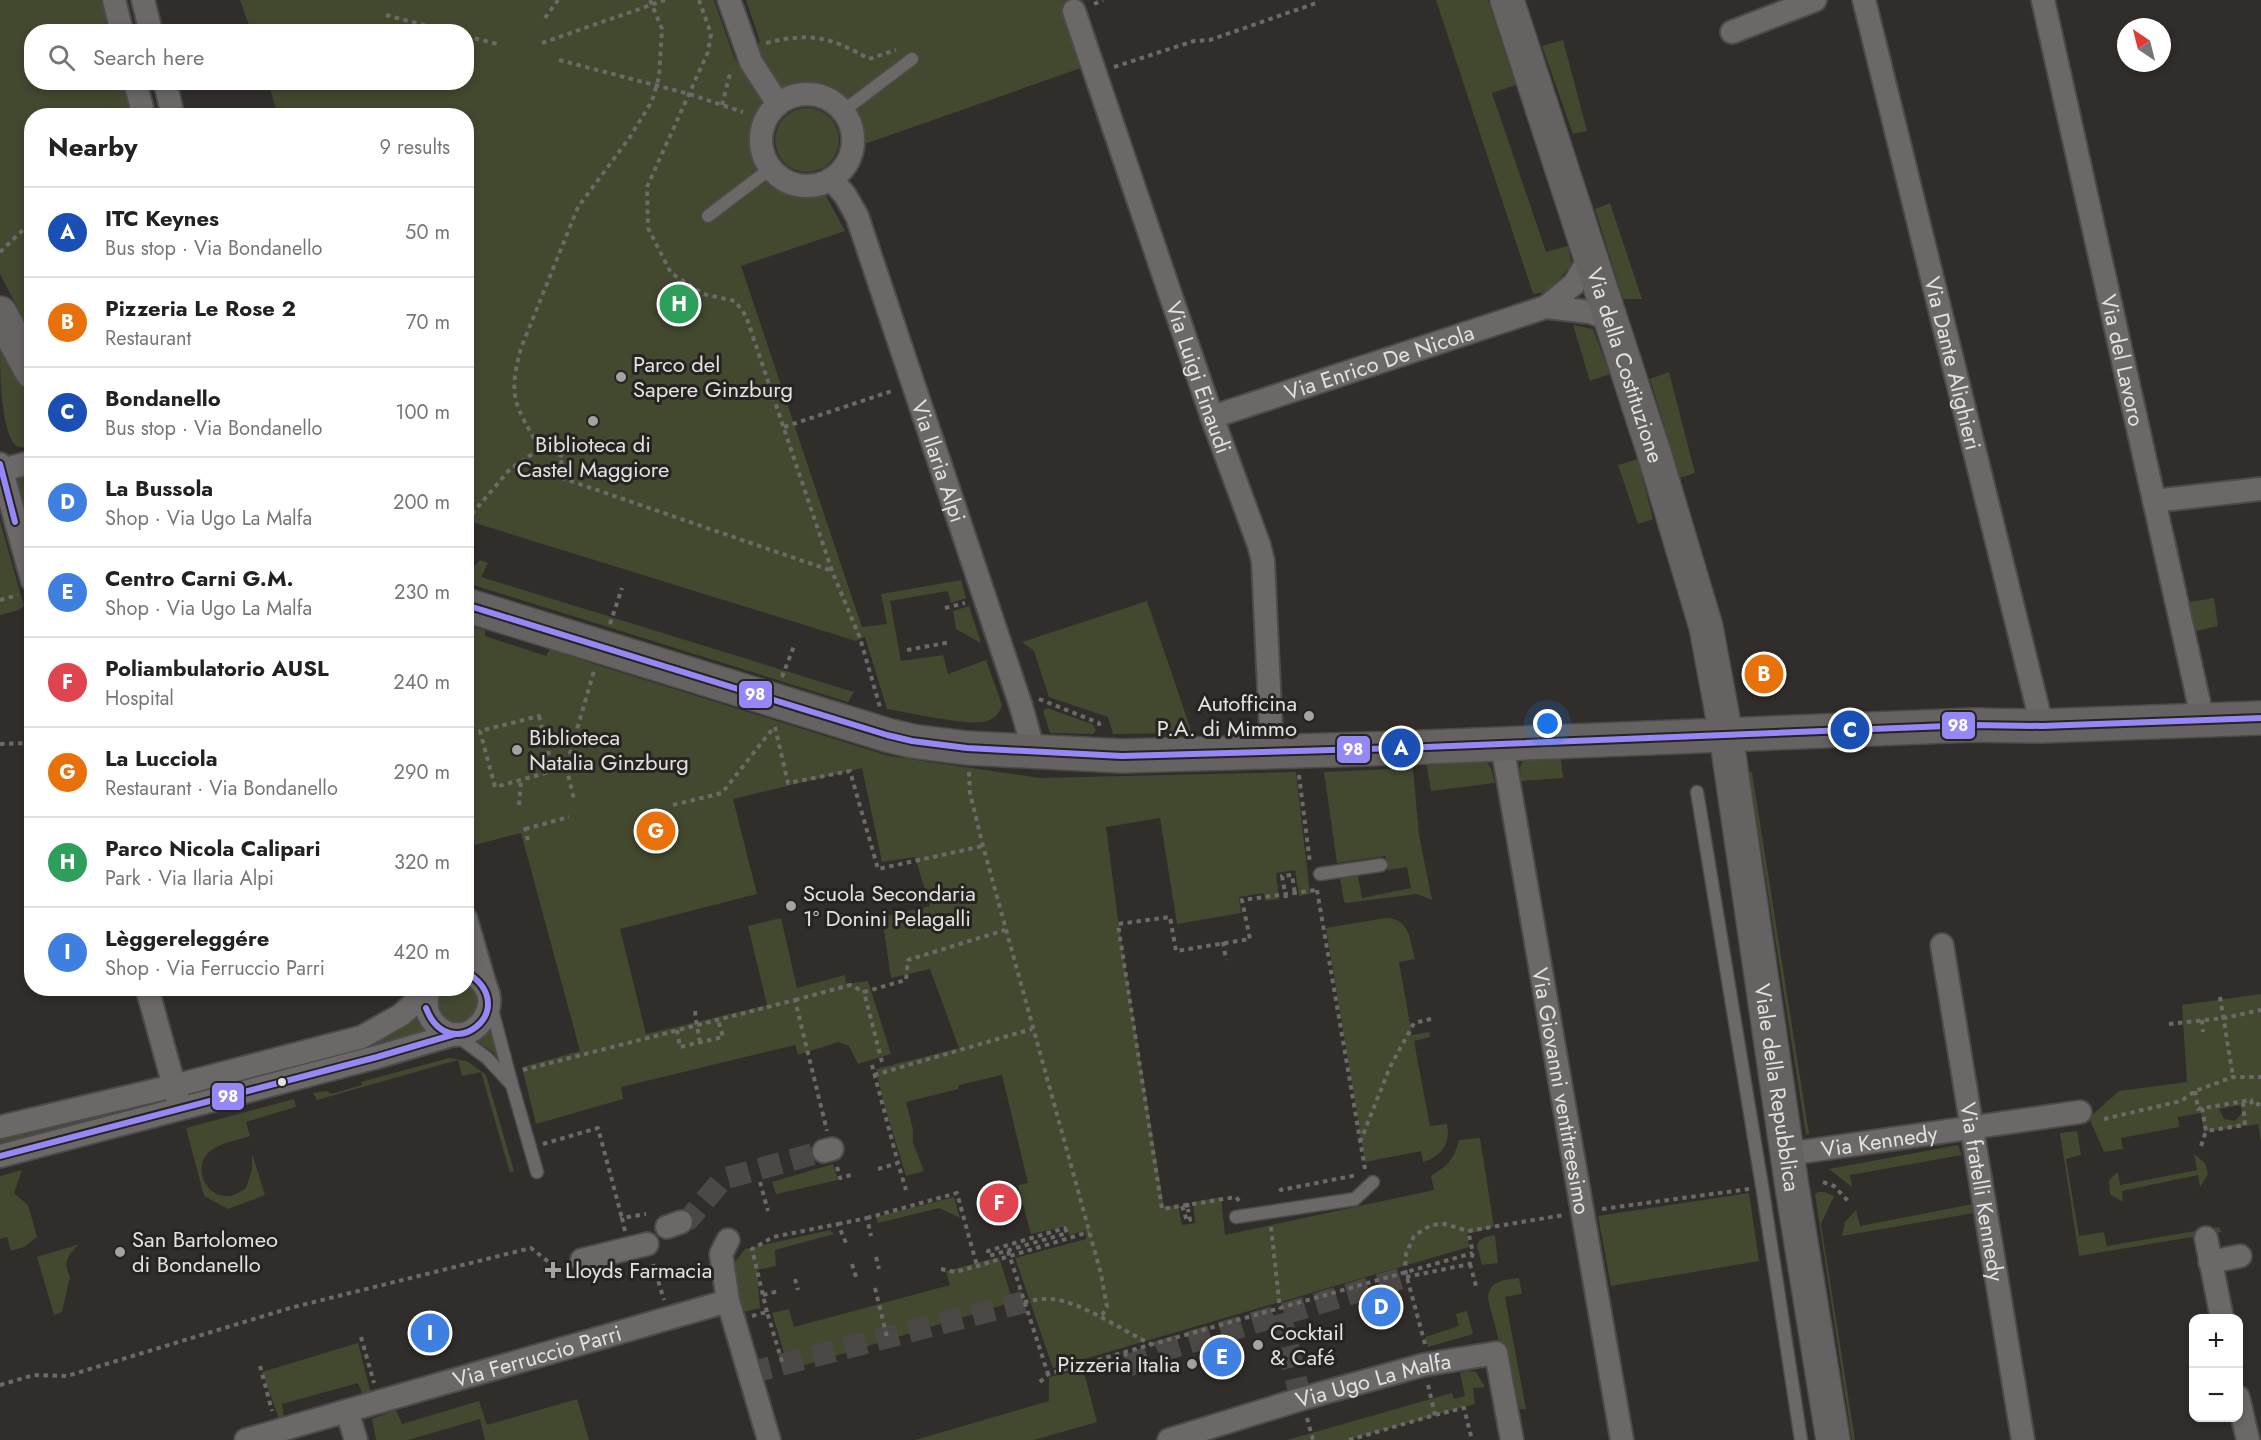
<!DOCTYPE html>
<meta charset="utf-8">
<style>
:root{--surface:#fff;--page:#f6f6f6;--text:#222;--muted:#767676;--line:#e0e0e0;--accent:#111827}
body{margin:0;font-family:Jost,sans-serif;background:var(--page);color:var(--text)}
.controls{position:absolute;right:18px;bottom:18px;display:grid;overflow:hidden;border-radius:12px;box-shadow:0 3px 9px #0003}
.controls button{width:54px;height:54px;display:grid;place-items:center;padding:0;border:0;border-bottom:2px solid var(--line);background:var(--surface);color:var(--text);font:30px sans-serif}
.compass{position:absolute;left:2117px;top:18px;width:54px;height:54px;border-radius:50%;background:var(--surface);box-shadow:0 3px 9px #0003;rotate:325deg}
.you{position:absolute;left:1548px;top:724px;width:21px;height:21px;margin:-15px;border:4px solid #fff;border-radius:50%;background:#1a73e8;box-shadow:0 0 0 9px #1a73e833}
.badge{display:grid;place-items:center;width:39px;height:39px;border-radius:50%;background:var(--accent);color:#fff;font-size:20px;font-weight:700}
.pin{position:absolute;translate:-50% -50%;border:3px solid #fff;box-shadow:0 2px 6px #0006}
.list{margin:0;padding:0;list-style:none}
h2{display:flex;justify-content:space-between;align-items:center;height:78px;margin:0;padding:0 24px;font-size:26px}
h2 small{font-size:20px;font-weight:400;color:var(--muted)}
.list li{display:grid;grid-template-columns:39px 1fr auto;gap:18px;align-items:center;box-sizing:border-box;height:90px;padding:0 24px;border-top:2px solid var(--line)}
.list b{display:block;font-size:22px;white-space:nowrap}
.list p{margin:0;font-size:20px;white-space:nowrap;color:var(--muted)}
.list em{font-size:20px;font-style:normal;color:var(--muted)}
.icon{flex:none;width:33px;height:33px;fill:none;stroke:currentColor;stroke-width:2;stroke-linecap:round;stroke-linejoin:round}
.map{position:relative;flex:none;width:2261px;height:1440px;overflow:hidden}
.search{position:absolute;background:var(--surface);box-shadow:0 3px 9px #0003;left:24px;top:24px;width:450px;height:66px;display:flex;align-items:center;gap:15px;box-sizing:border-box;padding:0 21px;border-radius:24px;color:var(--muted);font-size:22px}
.panel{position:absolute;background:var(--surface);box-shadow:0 3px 9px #0003;left:24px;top:108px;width:450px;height:888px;border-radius:24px}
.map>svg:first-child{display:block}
.green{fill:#42492f;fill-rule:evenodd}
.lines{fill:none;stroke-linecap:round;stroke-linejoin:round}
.street-tunnel{stroke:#4b4846;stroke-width:22;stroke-dasharray:22 11;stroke-linecap:butt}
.lane-casing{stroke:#4d4b49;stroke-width:15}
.street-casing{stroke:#4d4b49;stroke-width:26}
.secondary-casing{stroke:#4d4b49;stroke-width:36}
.path{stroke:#6c6a69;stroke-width:4;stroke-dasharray:4.5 4.5;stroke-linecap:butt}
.lane{stroke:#6b6867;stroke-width:12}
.street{stroke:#6b6867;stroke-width:22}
.secondary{stroke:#666262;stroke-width:33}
.path-bridge{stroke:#6c6a69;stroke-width:4;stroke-dasharray:4.5 4.5;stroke-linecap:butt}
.bus-1-casing{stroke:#272321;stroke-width:10}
.bus-1{stroke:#9488f6;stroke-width:6}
.poi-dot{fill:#a5a3a1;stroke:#272321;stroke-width:2}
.bus-dot{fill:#e4e2e0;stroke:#272321;stroke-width:2}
.labels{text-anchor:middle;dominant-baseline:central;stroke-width:6;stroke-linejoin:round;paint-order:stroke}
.street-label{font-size:22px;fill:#e4e2e0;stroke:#272321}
.poi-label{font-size:22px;fill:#e4e2e0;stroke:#272321;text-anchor:start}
.line-badge{stroke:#272321;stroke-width:2}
.badge-label{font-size:16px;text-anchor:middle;font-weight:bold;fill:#fff}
</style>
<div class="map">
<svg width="2261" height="1440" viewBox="0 0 2261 1440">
<rect width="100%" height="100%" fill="#302d2b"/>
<path class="green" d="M0 0H102L111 31 32 32V82L124 83 133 115 32 116 31 334 0 274Z
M240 0H714L734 57 766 105C762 111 756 118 754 125 745 154 770 187 797 194 805 196 816 194 825 194L845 231 741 266 862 627 887 624 881 594 961 580 966 598 951 603 948 591 890 601 901 661 943 655 948 674 986 660 1002 705C1000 713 995 718 987 721 971 727 907 712 887 709L865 637 856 641 472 522 467 528 466 116 278 115 268 83 466 82V32L251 31Z
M746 0H1084L1061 9 1081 68 859 146C861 106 824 73 785 93L757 47 760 41Z
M1436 0H1488L1516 85 1492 93 1546 252 1568 246 1572 263 1550 292 1533 294Z
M1563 40 1587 131 1573 134 1542 46Z
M775 140a32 32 0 1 1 64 0a32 32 0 1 1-64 0Z
M1610 203 1642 299H1623L1595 209Z
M1573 325 1593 329 1610 374 1590 381Z
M0 343 31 402V448C28 448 21 448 17 446 0 434 0 367 0 343Z
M1669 372 1695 473 1680 478 1650 379Z
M1638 459 1653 519 1638 524 1618 465Z
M31 473V504L21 507 12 478Z
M0 521 24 606 19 610 0 615Z
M480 560 488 563 481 577 854 692 848 702 467 583V574Z
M2214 598 2218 626 2196 631 2189 602Z
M1147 601 1192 733 1113 734 1108 717 1049 697 1034 651 1022 642Z
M969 606 981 643 956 629 953 611Z
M467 625 485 630V636L546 656 550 649 591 663 889 756 1041 778 1296 772 1310 894 1299 896 1295 870 1276 873 1279 899 1265 901 1264 893 1239 897 1241 913 1177 924 1160 818 1106 827 1119 927 1164 1207 1178 1205 1182 1225 1195 1223 1193 1202 1221 1197 1225 1235 1434 1190 1431 1176C1448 1166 1454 1159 1459 1140L1480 1138 1494 1227 1467 1234 1469 1247 1053 1368 1015 1258 1086 1239 1085 1231 1069 1235 1067 1226 1031 1234 1018 1185 1028 1183 1002 1075 959 1085 958 1089 906 1102 913 1129V1143L924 1171 906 1176 884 1104 876 1069 959 1048 930 969 891 978 882 917 930 906 915 857 882 862 862 768 733 799 757 894 620 929 646 1034 767 1005 748 926 781 918 797 988 845 975 846 984 868 981 891 1054 858 1064 849 1046 838 1042 798 1055 795 1045 621 1087 623 1099 536 1124 522 1067 580 1051 521 833 467 847Z
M1047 708 1092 724 1096 730 1093 734 1050 733 1043 711Z
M1561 758 1563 778 1521 781 1520 768 1523 760Z
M1486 761 1491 768 1495 783 1431 791 1426 762Z
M1413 768 1419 835 1432 900 1417 894 1347 903 1344 902 1340 878 1358 876 1362 898 1411 888 1407 867 1388 870 1385 856 1337 863 1324 772Z
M1749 772H1752L1809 1134H1806Z
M1386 918C1410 918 1410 941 1415 959L1399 962 1412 1035 1429 1032 1430 1037 1414 1041 1430 1126 1447 1124C1451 1143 1442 1156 1423 1162L1421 1151 1365 1162 1326 928Z
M467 982C487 996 477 1031 452 1024 448 1023 443 1018 439 1016L436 994 439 989 466 988Z
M2261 994V1141L2258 1124 2204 1132 2201 1113 2178 1117 2179 1127 2121 1138 2123 1149 2104 1152 2089 1118 2119 1091 2187 1082 2182 1005ZM2241 1105 2242 1113 2235 1121 2224 1119 2219 1109Z
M418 1011 432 1033 226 1085 224 1081Z
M494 1027 506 1072 493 1052 478 1042Z
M449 1058 467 1061 486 1075 514 1171 510 1173 481 1072 462 1076 458 1060 317 1100 313 1093 327 1091 331 1094 362 1085 361 1082Z
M154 1099 155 1103 0 1146V1139Z
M294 1099 296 1107 246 1122 250 1136C238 1140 220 1143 210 1151 192 1166 205 1199 230 1196 236 1195 241 1191 246 1188L252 1169V1154L265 1195 228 1209 204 1196 186 1128Z
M2077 1131 2081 1155 2066 1159 2079 1236 2104 1232 2107 1246 2219 1227 2222 1232 2079 1256 2060 1133Z
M1958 1145 1962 1155 1850 1175 1852 1187 1829 1169Z
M2194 1154 2205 1163 2208 1174 2200 1187 2198 1175 2122 1191 2123 1202 2110 1194 2109 1180 2118 1172 2120 1185 2197 1170Z
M833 1164 838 1180 776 1194 772 1182Z
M22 1170 14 1193 28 1205 37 1237 24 1247 11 1251 7 1237 0 1239V1176Z
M1818 1192H1825L1834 1196 1821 1224 1855 1440H1852L1815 1194Z
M1749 1193 1759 1261 1611 1286 1598 1216Z
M954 1197 960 1218 939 1208 878 1223 876 1217Z
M1973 1204 1974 1213 1842 1236 1845 1222 1856 1210 1860 1226Z
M830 1230 834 1234 775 1250 776 1266 757 1270 760 1308 743 1312 732 1266 745 1249Z
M1495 1235 1498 1263 1482 1265 1477 1246 1479 1241 1485 1237Z
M80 1244C69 1253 62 1262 70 1277L62 1312 54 1315 37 1257Z
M999 1257 1013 1302 789 1370 772 1313 789 1309 794 1327 950 1285 946 1271Z
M1519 1278 1522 1294 1505 1297 1526 1409H1520L1511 1368 1501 1349 1488 1299C1489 1280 1504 1280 1519 1278Z
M1467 1311 1473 1334 1428 1347 1425 1337 1459 1326 1456 1314Z
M358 1343 371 1394 363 1395 358 1383 282 1404 284 1417 279 1419 262 1372Z
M1083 1369 1097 1422 1034 1440H915L1049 1401V1377Z
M1468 1371 1476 1372 1485 1387 1473 1388 1475 1404 1349 1440H1287L1452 1393 1454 1399 1465 1396 1460 1373Z
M577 1399 589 1440H485L480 1419 408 1440H376L372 1419 396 1410 402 1424 479 1401 487 1425Z"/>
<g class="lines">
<path class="street-tunnel" d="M681 1222 689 1219 723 1179 824 1151
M1280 1314 1300 1395
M1128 1366 1161 1351 1406 1277
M749 1373 1024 1302"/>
<defs>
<path id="lane" d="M843 111 912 59
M708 216 770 169
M1697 792 1763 1192 1801 1440
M1320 874 1381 865
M456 1035 487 1058 512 1085 491 1006
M512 1085 537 1172
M1236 1217 1355 1199 1373 1182"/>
<g id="street">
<path d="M114 0 122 32"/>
<path d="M143 0 151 32"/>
<path d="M729 0 751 62 778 104"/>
<path id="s1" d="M1864 0 2042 726"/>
<path id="s2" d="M2043 0 2203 721"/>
<path id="s3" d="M1074 11 1212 417 1259 545 1263 561 1272 753"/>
<path d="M1732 32 1815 0"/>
<path d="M135 82 144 116"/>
<path d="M165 82 173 116"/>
<circle cx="807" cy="140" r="46"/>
<path id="s4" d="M831 179 845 195 857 216 1021 706 1030 738 1028 752"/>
<path d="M1546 307 1590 312 1610 319"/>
<path id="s5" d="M1212 417 1546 307 1574 284 1591 256"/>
<path d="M0 464 32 580"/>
<path d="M2 470 32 462"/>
<path d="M2154 501 2261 489"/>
<path id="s6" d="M1502 744C1540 976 1583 1208 1622 1440"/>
<path d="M466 919 486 988"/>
<path id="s7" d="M1942 945 2023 1440"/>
<path d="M147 988 178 1100"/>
<path d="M429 988C425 1001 425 1013 434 1023 469 1062 519 992 466 972"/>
<path d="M0 1127 174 1086 362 1037 401 1015 428 991"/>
<path d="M824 1151 832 1149"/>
<path id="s8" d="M1787 1154 2080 1112"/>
<path d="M0 1156 377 1057 455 1034"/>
<path d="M667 1227 681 1222"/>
<path d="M2206 1238 2222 1318"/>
<path d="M728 1240 721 1254 728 1301 769 1440"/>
<path d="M582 1260 647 1244"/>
<path d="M2210 1262 2240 1256"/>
<path d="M2238 1397 2248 1440"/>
<path d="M347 1411 356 1440"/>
<path id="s9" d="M246 1440 728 1301"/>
<path id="s10" d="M1169 1440 1301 1399 1423 1365 1496 1353 1512 1440"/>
</g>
<g id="secondary">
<path id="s11" d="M1507 0 1655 456 1706 627 1726 735 1792 1187 1833 1440"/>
<path d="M0 313 32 372"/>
<path d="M466 605 887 735 912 741 967 748 1122 756 1401 748 1973 725 2042 726 2261 718"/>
</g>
</defs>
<use href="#lane" class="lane-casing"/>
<use href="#street" class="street-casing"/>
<use href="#secondary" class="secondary-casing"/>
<path class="path" d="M650 0 662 29 659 77 652 101 630 137 578 207 521 348C507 400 516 405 540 449L563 456 559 472 562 478 832 571
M699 0 711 34 708 52 647 187 648 228 671 273 703 294 735 301 746 316 832 571 860 638 880 707
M1094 4 1103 0
M386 15 449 32
M545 18 558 0
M466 36 497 44
M542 43 665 0
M766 43C810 32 831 37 869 59L896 50
M559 60 689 94 743 112
M1114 67 1194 41 1210 40 1319 2
M722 105 731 70
M0 252 32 221
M663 308 681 280
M784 427 895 390
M466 521 510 469 540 449
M0 600 18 595
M945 608 965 603
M610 624 622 588
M907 650 951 642
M782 677 794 646
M1039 699 1099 723 1100 729
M539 716 553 771 495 787 480 731Z
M775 727 788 783 850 771 878 869 983 846
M0 744 32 743
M566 767 574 799
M553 771 566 767 594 671
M969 772 970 793 983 846 1101 1274 1107 1307 1101 1317
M1299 775 1310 863
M519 805 521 780
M673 805 722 793 774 727
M525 827 528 841
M525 829 569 817
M1317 890 1365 1169
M1286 898 1282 876 1292 875 1295 894
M1223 942 1226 960
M2220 997 2233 1077
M795 1000 850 985 864 992
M695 1011 696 1020
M2202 1020 2203 1032
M2169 1024 2224 1018 2261 1010
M677 1030 680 1047 723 1037 718 1020
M882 1062 864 992 906 980 908 960 1005 930
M872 1065 898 1163
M523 1070 795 1000 827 1131
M874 1075 1032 1029
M2195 1091 2198 1109 2251 1100 2252 1105 2261 1104
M2202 1108 2206 1131 2245 1125 2243 1102
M2104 1119 2181 1101 2195 1091 2233 1077H2261
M1360 1142 1390 1067 1414 1023 1431 1019
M543 1144 598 1128 622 1218
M2201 1146 2206 1131
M837 1167 840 1178 855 1174
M878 1169 898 1163 906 1190
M760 1182 768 1211
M1823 1182 1834 1186 1848 1201
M1280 1188 1281 1190 1357 1175
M1239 1201 1236 1197 1162 1209 1118 924 1170 917 1176 951 1250 939 1242 900 1316 890
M1182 1206 1187 1221 1190 1220 1188 1209
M1602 1209 1749 1189
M867 1218 957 1193 977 1266
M838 1224 867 1218 871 1236
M1271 1227 1280 1309
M1065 1228 1067 1233 989 1256 988 1251Z
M625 1231 622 1218 646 1214
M1008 1251 1048 1374
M876 1257 879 1269
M653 1264 664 1300
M852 1264 856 1277
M1470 1264 1476 1286
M941 1269 955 1272 977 1266 1089 1232
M1406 1277 1470 1264 1473 1253 1468 1231
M795 1279 798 1290
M875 1288 887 1337
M763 1295 779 1291
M1024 1302C1032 1301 1043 1298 1052 1299 1082 1302 1123 1331 1151 1344
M767 1312 752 1249 773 1237 838 1224 846 1243
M752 1316 767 1312 783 1365
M361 1337 374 1383
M1425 1344 1405 1270 1406 1254 1414 1236 1431 1225 1445 1224 1468 1231 1564 1215
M1125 1352 1128 1366
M260 1366 272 1411
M1040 1382 1048 1374 1473 1253
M0 1385 34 1375 67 1376 290 1308 531 1248 550 1263
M1428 1385 1435 1415
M1307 1418 1313 1440
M1349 1440 1435 1415 1464 1408 1472 1440"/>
<use href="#lane" class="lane"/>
<use href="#street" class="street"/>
<use href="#secondary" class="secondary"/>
<path class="path-bridge" d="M696 1020 700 1042
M1187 1203 1188 1209"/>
<defs>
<path id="bus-1" d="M0 464 15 522
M466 605 887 735 912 741 967 748 1122 756 1401 748 1973 725 2042 726 2261 718
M426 1008C449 1069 525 1008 466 972
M0 1156 377 1057 455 1034"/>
</defs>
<use href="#bus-1" class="bus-1-casing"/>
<use href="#bus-1" class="bus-1"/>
</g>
<g class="poi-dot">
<circle cx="621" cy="377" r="6"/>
<circle cx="593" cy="421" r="6"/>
<circle cx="1309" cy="716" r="6"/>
<circle cx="517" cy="750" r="6"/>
<circle cx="791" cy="906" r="6"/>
<circle cx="120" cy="1252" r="6"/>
<path d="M550 1261h6v6h6v6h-6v6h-6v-6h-6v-6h6z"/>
<circle cx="1258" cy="1345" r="6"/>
<circle cx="1192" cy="1364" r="6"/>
</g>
<circle class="bus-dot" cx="282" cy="1082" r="5"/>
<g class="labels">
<g class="street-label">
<text stroke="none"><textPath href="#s2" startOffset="369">Via del Lavoro</textPath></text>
<text stroke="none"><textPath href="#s5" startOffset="176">Via Enrico De Nicola</textPath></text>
<text stroke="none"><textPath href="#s1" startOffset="374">Via Dante Alighieri</textPath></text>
<text stroke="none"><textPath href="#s11" startOffset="384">Via della Costituzione</textPath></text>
<text stroke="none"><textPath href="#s3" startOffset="387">Via Luigi Einaudi</textPath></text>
<text stroke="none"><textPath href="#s4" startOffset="304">Via Ilaria Alpi</textPath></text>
<text stroke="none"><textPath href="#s11" startOffset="1124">Viale della Repubblica</textPath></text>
<text stroke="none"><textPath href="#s6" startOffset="352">Via Giovanni ventitreesimo</textPath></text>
<text stroke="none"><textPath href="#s8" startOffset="93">Via Kennedy</textPath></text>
<text stroke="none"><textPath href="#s7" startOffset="250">Via fratelli Kennedy</textPath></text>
<text stroke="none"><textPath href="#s9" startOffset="303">Via Ferruccio Parri</textPath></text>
<text stroke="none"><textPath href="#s10" startOffset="213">Via Ugo La Malfa</textPath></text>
</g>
<g class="poi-label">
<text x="633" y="364">Parco del<tspan x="633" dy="25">Sapere Ginzburg</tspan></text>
<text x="593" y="444" text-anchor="middle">Biblioteca di<tspan x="593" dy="25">Castel Maggiore</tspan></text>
<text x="1297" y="703" text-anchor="end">Autofficina<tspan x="1297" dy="25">P.A. di Mimmo</tspan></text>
<text x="529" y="737">Biblioteca<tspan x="529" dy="25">Natalia Ginzburg</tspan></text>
<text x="803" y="893">Scuola Secondaria<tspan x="803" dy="25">1° Donini Pelagalli</tspan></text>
<text x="132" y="1239">San Bartolomeo<tspan x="132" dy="25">di Bondanello</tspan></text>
<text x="565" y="1270">Lloyds Farmacia</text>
<text x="1270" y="1332">Cocktail<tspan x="1270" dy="25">&amp; Café</tspan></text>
<text x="1180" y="1364" text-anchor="end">Pizzeria Italia</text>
</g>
</g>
<g class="line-badge">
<rect x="738" y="680" width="35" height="29" rx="6" fill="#9488f6"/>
<rect x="1941" y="711" width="35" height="29" rx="6" fill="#9488f6"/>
<rect x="1336" y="735" width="35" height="29" rx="6" fill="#9488f6"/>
<rect x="211" y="1082" width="34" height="29" rx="6" fill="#9488f6"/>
</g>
<g class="badge-label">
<text x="755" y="700">98</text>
<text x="1958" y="731">98</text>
<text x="1353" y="755">98</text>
<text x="228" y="1102">98</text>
</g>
</svg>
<div class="controls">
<button>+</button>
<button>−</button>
</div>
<svg class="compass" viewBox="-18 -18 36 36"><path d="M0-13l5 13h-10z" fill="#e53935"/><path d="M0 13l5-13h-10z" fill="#767676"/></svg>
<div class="you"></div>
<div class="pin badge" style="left:1401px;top:748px;background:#1a4fb4">A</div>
<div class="pin badge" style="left:1764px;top:674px;background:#e8710a">B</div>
<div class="pin badge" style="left:1850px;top:730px;background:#1a4fb4">C</div>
<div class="pin badge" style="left:1381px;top:1307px;background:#3f7fe0">D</div>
<div class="pin badge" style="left:1222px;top:1357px;background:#3f7fe0">E</div>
<div class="pin badge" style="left:999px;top:1203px;background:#e0444e">F</div>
<div class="pin badge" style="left:656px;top:831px;background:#e8710a">G</div>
<div class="pin badge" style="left:679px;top:304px;background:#2e9e5b">H</div>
<div class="pin badge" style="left:430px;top:1333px;background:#3f7fe0">I</div>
<div class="search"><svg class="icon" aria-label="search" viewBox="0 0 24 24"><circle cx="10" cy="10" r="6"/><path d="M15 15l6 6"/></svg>Search here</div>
<section class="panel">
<h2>Nearby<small>9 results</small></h2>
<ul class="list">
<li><span class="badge" style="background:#1a4fb4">A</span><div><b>ITC Keynes</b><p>Bus stop · Via Bondanello</p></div><em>50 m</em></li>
<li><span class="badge" style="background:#e8710a">B</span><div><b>Pizzeria Le Rose 2</b><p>Restaurant</p></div><em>70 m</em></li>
<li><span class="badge" style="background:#1a4fb4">C</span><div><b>Bondanello</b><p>Bus stop · Via Bondanello</p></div><em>100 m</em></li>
<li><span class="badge" style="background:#3f7fe0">D</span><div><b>La Bussola</b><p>Shop · Via Ugo La Malfa</p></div><em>200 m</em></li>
<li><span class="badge" style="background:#3f7fe0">E</span><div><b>Centro Carni G.M.</b><p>Shop · Via Ugo La Malfa</p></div><em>230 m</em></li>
<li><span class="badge" style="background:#e0444e">F</span><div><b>Poliambulatorio AUSL</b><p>Hospital</p></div><em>240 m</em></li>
<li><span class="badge" style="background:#e8710a">G</span><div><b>La Lucciola</b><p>Restaurant · Via Bondanello</p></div><em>290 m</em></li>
<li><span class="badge" style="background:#2e9e5b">H</span><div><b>Parco Nicola Calipari</b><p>Park · Via Ilaria Alpi</p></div><em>320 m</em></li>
<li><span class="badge" style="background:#3f7fe0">I</span><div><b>Lèggereleggére</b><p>Shop · Via Ferruccio Parri</p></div><em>420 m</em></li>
</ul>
</section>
</div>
